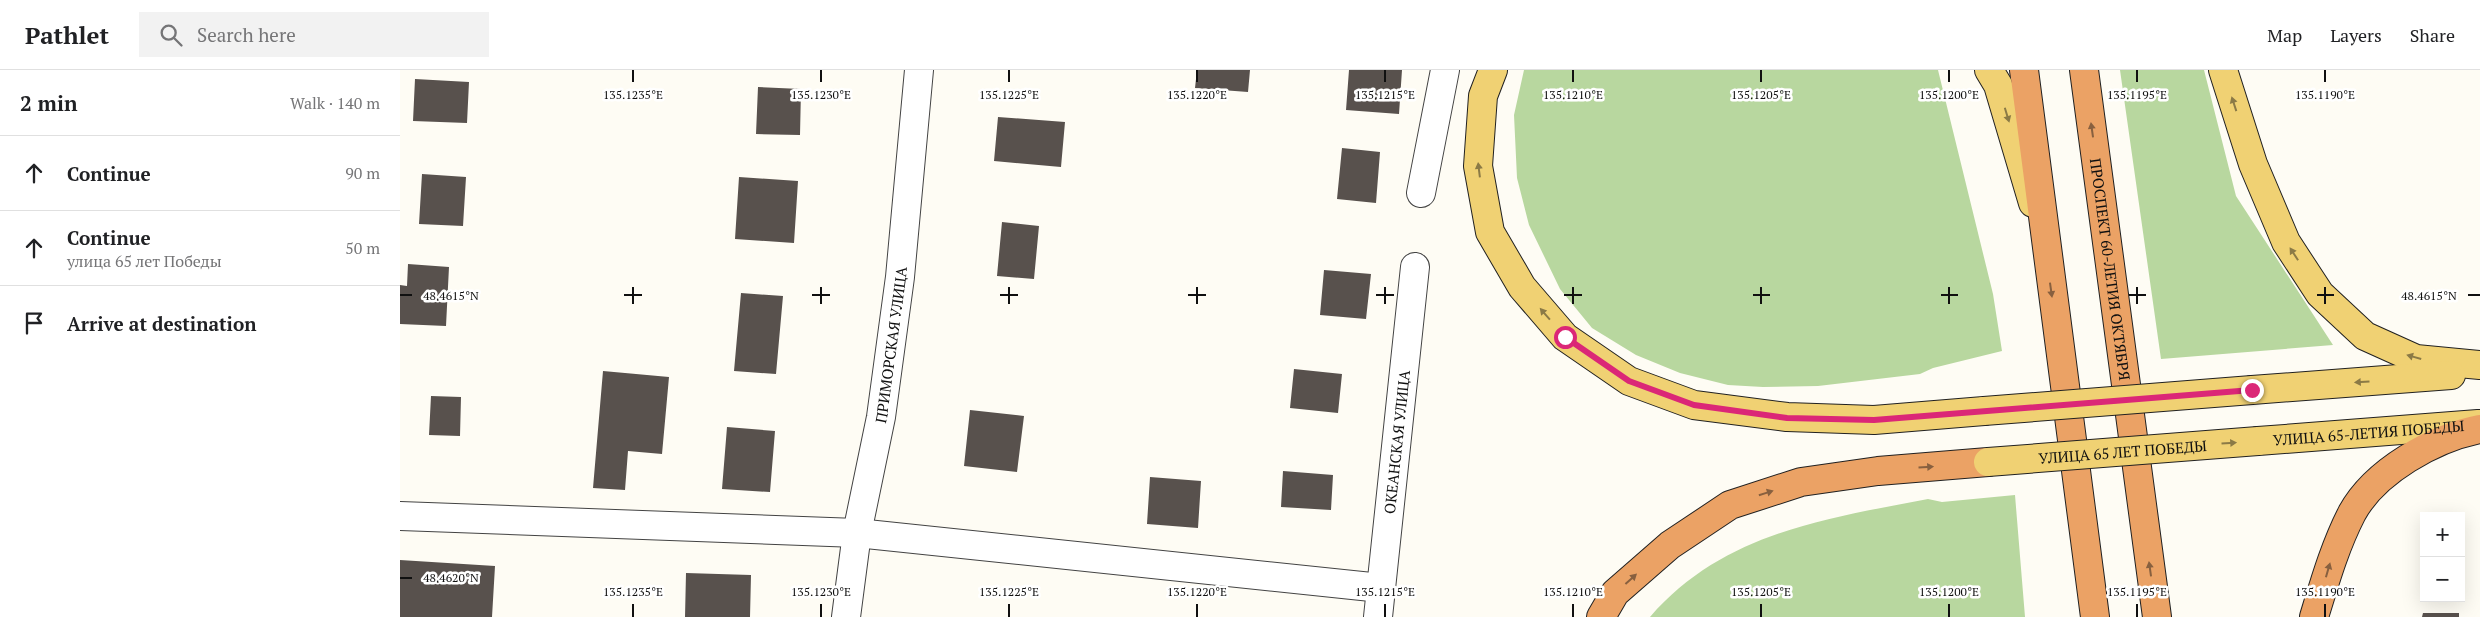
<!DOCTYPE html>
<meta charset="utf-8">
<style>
:root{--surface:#fff;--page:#f2f2f2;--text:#202124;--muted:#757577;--line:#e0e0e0}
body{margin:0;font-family:"PT Serif",serif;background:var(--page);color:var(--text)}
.controls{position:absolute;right:15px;bottom:15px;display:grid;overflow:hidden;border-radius:0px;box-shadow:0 5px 20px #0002}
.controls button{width:45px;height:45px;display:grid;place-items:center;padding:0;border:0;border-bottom:1px solid var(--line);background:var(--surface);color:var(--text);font:25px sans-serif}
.stop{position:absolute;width:15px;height:15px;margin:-11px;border:4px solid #db2777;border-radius:50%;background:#fff}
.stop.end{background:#db2777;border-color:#fff;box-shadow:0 1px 5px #0008}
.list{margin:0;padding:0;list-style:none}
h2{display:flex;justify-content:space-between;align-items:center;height:65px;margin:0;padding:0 20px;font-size:21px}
h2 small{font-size:16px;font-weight:400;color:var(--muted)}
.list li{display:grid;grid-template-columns:32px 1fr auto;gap:15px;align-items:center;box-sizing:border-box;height:75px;padding:0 20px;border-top:1px solid var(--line)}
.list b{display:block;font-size:19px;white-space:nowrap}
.list p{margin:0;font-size:16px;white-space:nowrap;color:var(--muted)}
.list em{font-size:16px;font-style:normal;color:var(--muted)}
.icon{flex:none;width:28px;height:28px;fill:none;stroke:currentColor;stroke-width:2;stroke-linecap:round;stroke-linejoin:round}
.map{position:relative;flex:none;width:2080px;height:547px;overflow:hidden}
header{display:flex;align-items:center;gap:30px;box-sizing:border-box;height:70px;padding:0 25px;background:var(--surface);border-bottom:1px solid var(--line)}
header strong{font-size:24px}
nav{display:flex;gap:28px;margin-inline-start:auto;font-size:18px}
.search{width:350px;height:45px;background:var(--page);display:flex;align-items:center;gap:12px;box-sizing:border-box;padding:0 18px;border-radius:0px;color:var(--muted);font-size:19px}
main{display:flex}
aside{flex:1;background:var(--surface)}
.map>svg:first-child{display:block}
.forest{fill:#b8d79f}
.building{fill:#58514d}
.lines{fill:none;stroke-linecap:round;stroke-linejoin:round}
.minor-casing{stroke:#434343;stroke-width:30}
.major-casing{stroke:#212121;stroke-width:30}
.highway-casing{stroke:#212121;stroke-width:30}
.minor{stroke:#fff;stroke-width:28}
.major{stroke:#f0d173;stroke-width:28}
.highway{stroke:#eba265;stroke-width:28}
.major-bridge-casing{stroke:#212121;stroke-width:30;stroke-linecap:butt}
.major-bridge{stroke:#f0d173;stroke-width:28}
.oneway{fill:#8b7a46}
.oneway2{fill:#88603f}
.route{stroke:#db2777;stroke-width:6}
.ticks{fill:none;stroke:#101010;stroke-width:2}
.labels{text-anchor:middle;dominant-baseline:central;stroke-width:5;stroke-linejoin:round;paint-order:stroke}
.street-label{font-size:15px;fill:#101010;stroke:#fff}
.ticks-label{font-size:12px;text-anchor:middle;fill:#101010;stroke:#fff;stroke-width:5;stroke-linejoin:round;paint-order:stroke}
</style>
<header>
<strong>Pathlet</strong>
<div class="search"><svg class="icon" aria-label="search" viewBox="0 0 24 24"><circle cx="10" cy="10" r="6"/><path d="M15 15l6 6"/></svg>Search here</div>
<nav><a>Map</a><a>Layers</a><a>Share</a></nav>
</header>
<main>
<aside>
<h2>2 min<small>Walk · 140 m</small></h2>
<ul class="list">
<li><svg class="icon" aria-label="ahead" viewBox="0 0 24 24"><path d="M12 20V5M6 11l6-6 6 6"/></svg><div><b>Continue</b></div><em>90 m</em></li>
<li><svg class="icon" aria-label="ahead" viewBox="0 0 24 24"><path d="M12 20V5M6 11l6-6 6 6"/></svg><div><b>Continue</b><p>улица 65 лет Победы</p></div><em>50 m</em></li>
<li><svg class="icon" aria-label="arrive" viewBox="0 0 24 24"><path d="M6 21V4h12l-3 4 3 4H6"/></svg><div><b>Arrive at destination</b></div></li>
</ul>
</aside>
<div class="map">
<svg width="2080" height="547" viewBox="0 0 2080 547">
<rect width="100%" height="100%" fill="#fefcf4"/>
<path class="forest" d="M1124 0H1538L1593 224 1602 281 1533 298 1520 304 1418 316 1363 317 1328 315 1280 303 1236 285 1192 258 1160 219 1129 155 1117 108 1114 45Z
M1720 0H1804L1836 126 1933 275 1761 289Z
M1615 425 1625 547H1250C1323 463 1424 449 1528 429L1542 432Z"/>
<path class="building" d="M797 0H850L848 22 795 18Z
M949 0H1002L999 44 946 40Z
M15 9 69 12 67 53 13 51Z
M358 17 401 19 400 65 356 64Z
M598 47 665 52 661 97 594 91Z
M942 78 980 82 976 133 937 129Z
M22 104 66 107 63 156 19 154Z
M339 107 398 111 394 173 335 169Z
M602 152 639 156 634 209 597 206Z
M8 194 49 197 46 256 0 254V215L7 216Z
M924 200 971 204 966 249 920 245Z
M341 223 383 226 376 304 334 301Z
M894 299 942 304 938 343 890 338Z
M203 301 269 307 262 384 228 381 225 420 193 418Z
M31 326 61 327 60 366 29 365Z
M570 340 624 346 617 402 564 396Z
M327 357 375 361 370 422 322 419Z
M883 401 933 405 931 440 881 437Z
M750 407 801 411 798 458 747 454Z
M0 490 95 496 92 547H0Z
M286 503 351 505 350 547H285Z
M2023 543H2059V547H2022Z"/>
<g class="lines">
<defs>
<g id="minor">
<path d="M1021 123 1045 0"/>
<path d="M0 446 457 463 981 518"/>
<path id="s1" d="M446 547 457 463 481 347 500 207 519 0"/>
<path id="s2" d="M978 547 1015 197"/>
</g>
<g id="major">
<path d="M1093 0 1083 26 1078 96 1090 162 1122 217 1165 267 1229 311 1294 335 1387 347 1474 350 1584 341"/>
<path d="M1589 0 1598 15 1633 133"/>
<path d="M1823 0 1853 94 1886 172 1920 224 1965 266 2016 289 2080 295"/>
<path d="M1852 320 2051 305"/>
<path id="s3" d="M1858 371 2078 354"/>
</g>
<g id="highway">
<path d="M1624 0 1695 547"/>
<path id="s4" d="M1684 0 1757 547"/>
<path d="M1201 547 1215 523 1270 475 1330 435 1401 412 1478 401 1588 392"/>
<path d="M1914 547C1925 511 1935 476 1952 443 1975 401 2034 368 2080 359"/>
</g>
</defs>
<use href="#minor" class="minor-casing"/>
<use href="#major" class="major-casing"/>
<use href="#highway" class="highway-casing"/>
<use href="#minor" class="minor"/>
<use href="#major" class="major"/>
<use href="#highway" class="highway"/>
<defs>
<g id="major-bridge">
<path d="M1584 341 1852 320"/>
<path id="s5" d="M1588 392 1858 371"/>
</g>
</defs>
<use href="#major-bridge" class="major-bridge-casing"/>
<use href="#major-bridge" class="major-bridge"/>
</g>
<defs><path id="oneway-solid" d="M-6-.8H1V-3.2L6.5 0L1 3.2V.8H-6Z" transform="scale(1.25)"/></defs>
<g class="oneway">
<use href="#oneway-solid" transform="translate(1834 34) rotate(-108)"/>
<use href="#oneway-solid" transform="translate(1607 45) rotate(73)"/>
<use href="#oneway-solid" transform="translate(1079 100) rotate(-97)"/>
<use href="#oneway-solid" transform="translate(1894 184) rotate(-123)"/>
<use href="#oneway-solid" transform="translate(1145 244) rotate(-131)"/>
<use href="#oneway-solid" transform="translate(2014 287) rotate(-164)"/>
<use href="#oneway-solid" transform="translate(1962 312) rotate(176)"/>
<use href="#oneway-solid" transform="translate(1829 373) rotate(-4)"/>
</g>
<g class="oneway2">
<use href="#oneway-solid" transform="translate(1692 60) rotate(-98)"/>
<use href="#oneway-solid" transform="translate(1651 220) rotate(82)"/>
<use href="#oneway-solid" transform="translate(1526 397) rotate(-4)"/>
<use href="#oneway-solid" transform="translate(1366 423) rotate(-18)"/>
<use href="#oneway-solid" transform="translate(1750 499) rotate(-98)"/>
<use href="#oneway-solid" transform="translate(1928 500) rotate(-74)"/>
<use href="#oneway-solid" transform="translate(1231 509) rotate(-42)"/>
</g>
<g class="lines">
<path class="route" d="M1165 267 1229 311 1294 335 1387 348 1474 350 1852 320"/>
</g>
<path class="ticks" d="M233 0V12M421 0V12M609 0V12M797 0V12M985 0V12M1173 0V12M1361 0V12M1549 0V12M1737 0V12M1925 0V12M233 217V234M421 217V234M609 217V234M797 217V234M985 217V234M1173 217V234M1361 217V234M1549 217V234M1737 217V234M1925 217V234M0 225H12M224 225H242M412 225H430M600 225H618M788 225H806M976 225H994M1164 225H1182M1353 225H1370M1541 225H1558M1729 225H1746M1917 225H1934M2068 225H2080M0 508H12M233 534V547M421 534V547M609 534V547M797 534V547M985 534V547M1173 534V547M1361 534V547M1549 534V547M1737 534V547M1925 534V547"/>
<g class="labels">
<g class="street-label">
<text stroke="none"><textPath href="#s4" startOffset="201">ПРОСПЕКТ 60-ЛЕТИЯ ОКТЯБРЯ</textPath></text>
<text stroke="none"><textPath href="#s1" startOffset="276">ПРИМОРСКАЯ УЛИЦА</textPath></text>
<text stroke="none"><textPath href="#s3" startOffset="111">УЛИЦА 65-ЛЕТИЯ ПОБЕДЫ</textPath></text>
<text stroke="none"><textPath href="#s2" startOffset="176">ОКЕАНСКАЯ УЛИЦА</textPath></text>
<text stroke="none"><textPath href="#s5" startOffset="135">УЛИЦА 65 ЛЕТ ПОБЕДЫ</textPath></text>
</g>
</g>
<g class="ticks-label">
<text x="233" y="29">135.1235°E</text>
<text x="421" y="29">135.1230°E</text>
<text x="609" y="29">135.1225°E</text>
<text x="797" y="29">135.1220°E</text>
<text x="985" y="29">135.1215°E</text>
<text x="1173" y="29">135.1210°E</text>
<text x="1361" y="29">135.1205°E</text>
<text x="1549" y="29">135.1200°E</text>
<text x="1737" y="29">135.1195°E</text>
<text x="1925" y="29">135.1190°E</text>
<text x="2029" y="230">48.4615°N</text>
<text x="51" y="230">48.4615°N</text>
<text x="51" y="512">48.4620°N</text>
<text x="233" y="526">135.1235°E</text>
<text x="421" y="526">135.1230°E</text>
<text x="609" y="526">135.1225°E</text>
<text x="797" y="526">135.1220°E</text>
<text x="985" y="526">135.1215°E</text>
<text x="1173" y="526">135.1210°E</text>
<text x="1361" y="526">135.1205°E</text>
<text x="1549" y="526">135.1200°E</text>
<text x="1737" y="526">135.1195°E</text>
<text x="1925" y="526">135.1190°E</text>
</g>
</svg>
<div class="controls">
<button>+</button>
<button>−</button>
</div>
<div class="stop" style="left:1165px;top:267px"></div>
<div class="stop end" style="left:1852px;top:320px"></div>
</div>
</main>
